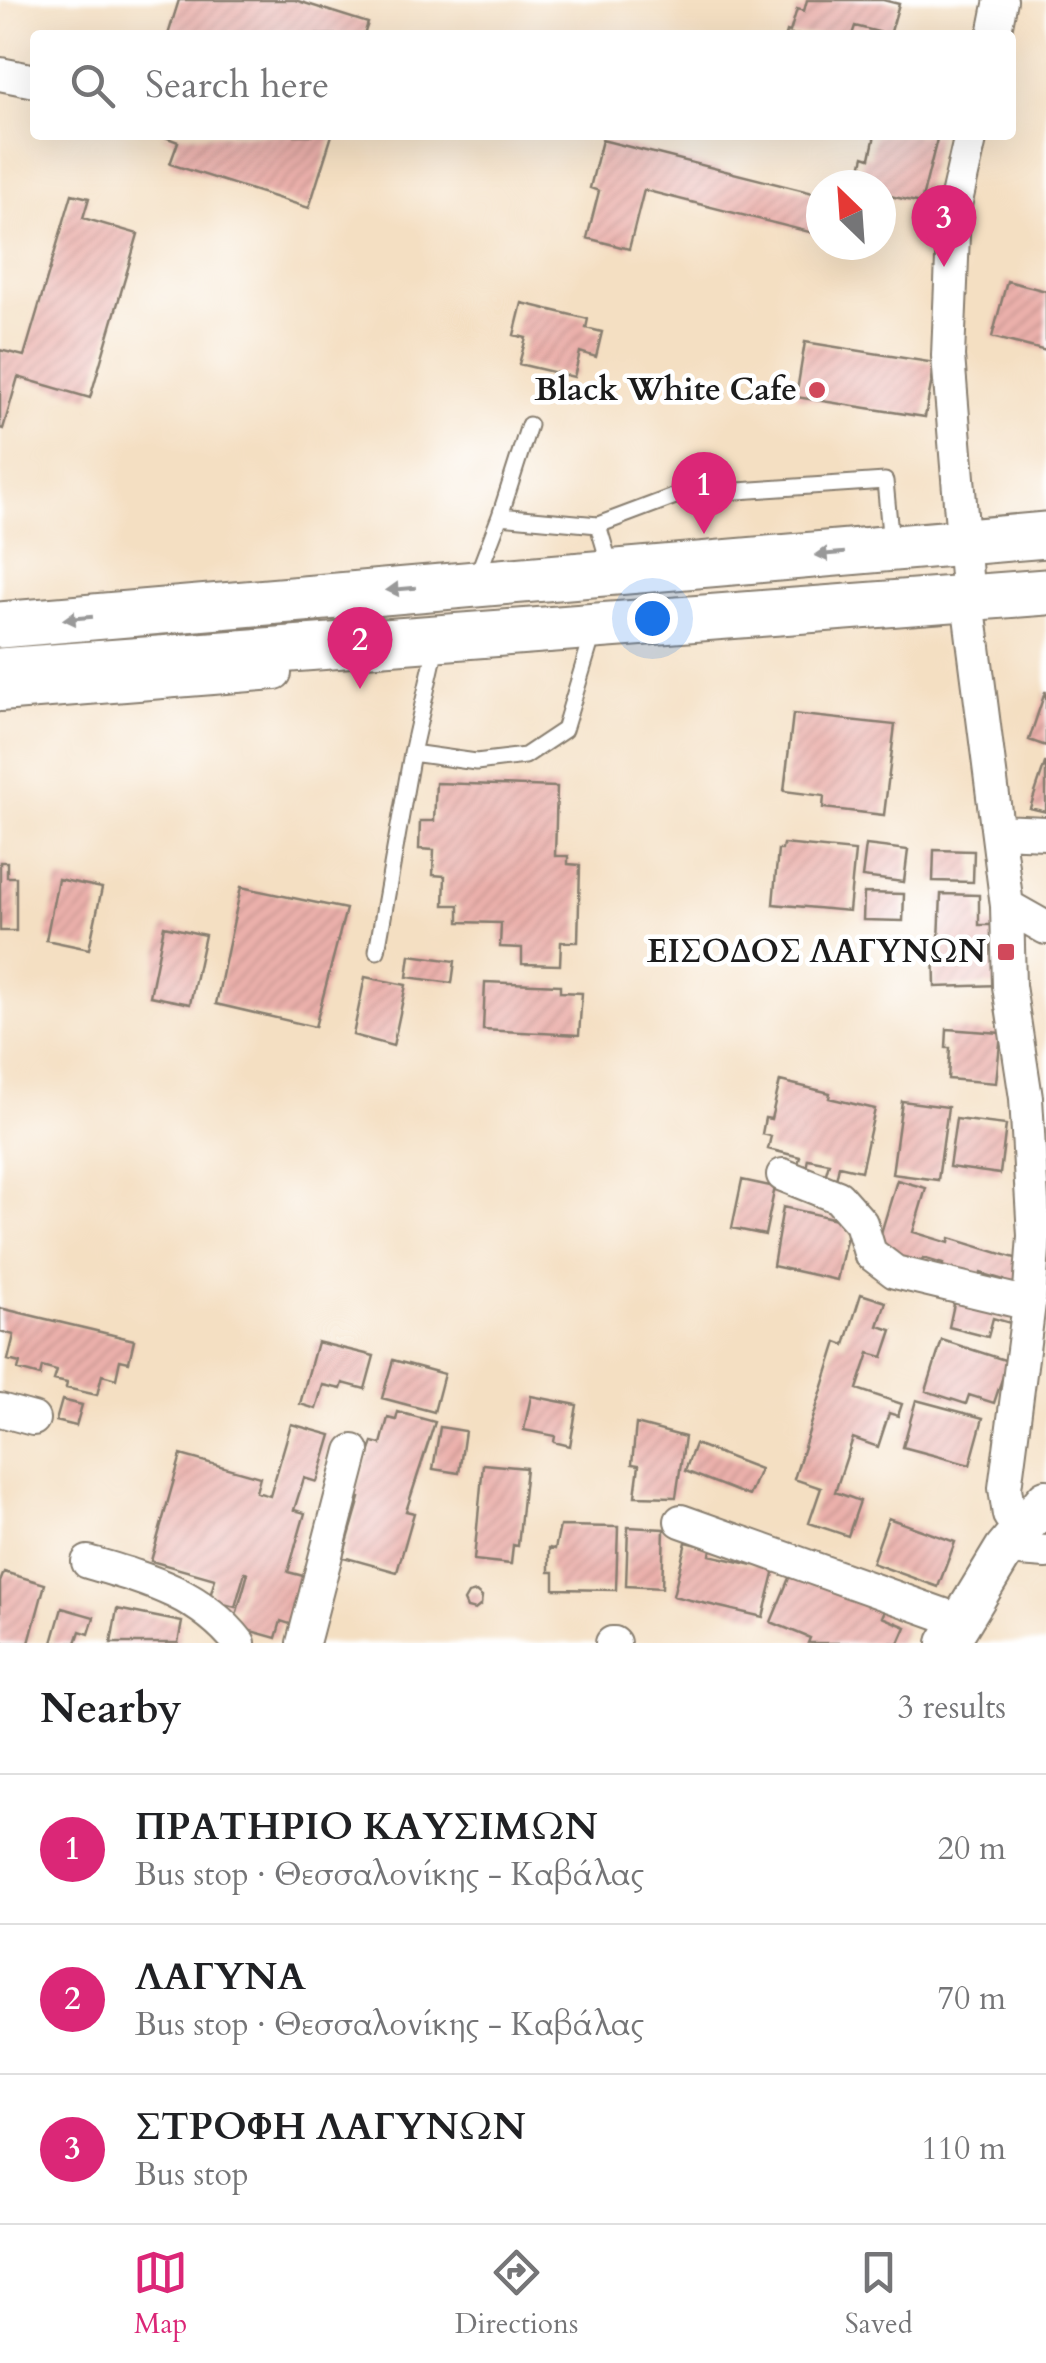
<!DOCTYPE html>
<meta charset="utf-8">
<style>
:root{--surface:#fff;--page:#f6f6f6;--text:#202124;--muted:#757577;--line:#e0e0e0;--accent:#db2777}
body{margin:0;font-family:Cardo,serif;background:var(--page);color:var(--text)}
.compass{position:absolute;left:806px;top:170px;width:90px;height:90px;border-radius:50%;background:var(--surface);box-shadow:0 10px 40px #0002;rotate:335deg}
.you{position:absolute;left:652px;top:618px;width:35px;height:35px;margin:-25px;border:8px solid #fff;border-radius:50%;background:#1a73e8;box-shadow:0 0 0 15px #1a73e833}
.badge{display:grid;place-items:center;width:65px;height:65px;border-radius:50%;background:var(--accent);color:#fff;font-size:32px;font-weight:700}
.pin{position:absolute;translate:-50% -82px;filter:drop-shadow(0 2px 5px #0008)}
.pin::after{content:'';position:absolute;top:52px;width:35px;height:30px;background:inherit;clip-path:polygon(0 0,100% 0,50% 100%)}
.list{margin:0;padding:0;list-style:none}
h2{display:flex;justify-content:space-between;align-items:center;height:130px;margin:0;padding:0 40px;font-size:42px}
h2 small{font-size:32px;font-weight:400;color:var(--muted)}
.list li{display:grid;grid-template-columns:65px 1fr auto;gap:30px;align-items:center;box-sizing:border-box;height:150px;padding:0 40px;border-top:2px solid var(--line)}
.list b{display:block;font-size:38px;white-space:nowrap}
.list p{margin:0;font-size:32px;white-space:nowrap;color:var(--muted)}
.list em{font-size:32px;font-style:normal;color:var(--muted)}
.icon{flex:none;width:55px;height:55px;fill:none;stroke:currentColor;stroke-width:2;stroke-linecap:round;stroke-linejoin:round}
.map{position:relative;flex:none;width:1046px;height:1643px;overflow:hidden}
.search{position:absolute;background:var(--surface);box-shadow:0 10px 40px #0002;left:30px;right:30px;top:30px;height:110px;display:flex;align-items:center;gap:25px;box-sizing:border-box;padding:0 35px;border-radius:10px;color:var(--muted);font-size:38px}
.sheet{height:580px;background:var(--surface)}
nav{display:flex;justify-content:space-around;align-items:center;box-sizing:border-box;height:140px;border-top:2px solid var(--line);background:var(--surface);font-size:28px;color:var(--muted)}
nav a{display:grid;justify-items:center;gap:5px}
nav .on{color:var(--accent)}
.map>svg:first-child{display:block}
.building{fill:url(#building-hatch)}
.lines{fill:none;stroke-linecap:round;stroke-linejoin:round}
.service-casing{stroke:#887e6f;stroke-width:19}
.minor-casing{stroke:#887e6f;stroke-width:36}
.tertiary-casing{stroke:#887e6f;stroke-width:44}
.secondary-casing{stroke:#887e6f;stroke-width:49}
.service{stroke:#fff;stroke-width:15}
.minor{stroke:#fff;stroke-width:32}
.tertiary{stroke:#fff;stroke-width:40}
.secondary{stroke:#fff;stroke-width:45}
.oneway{fill:#999}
.poi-dot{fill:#d1495b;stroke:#fff;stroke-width:4}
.labels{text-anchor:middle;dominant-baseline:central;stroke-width:9;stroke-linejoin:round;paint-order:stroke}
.poi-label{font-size:32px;font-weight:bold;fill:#1c1c1c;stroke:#fff;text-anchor:end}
</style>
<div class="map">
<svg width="1046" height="1643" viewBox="0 0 1046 1643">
<defs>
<pattern id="building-hatch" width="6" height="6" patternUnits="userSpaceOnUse" patternTransform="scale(2.5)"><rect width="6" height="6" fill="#ebb0ab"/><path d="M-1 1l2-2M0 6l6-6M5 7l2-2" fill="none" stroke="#c99793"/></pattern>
</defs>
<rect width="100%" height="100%" fill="#fff"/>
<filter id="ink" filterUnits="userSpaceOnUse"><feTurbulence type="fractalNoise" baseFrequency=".01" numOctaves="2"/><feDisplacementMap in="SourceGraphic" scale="20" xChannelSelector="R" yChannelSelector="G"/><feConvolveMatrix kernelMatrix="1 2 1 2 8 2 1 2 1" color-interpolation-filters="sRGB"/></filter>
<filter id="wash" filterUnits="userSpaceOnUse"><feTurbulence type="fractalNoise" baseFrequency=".0048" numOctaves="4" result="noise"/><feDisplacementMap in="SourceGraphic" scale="40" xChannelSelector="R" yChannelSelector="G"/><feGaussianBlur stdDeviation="2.25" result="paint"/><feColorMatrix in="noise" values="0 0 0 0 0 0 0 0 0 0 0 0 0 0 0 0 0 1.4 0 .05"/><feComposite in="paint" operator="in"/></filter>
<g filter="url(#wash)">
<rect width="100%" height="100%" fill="#f4dfc2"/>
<g id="blocks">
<path class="building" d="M179 0H295L368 23 364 35H168Z
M807 0H883L899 4 890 35 855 26 852 35H786L787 31 790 32 797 9 804 11Z
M160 135H332L309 208 170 164 178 142Z
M875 135H938L921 203 881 194V185H857L864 156 870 158Z
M602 140 821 195V235L644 190 629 249 587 238 599 191 590 188Z
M72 194 89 198 83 218 138 234 90 398 18 377 3 429 0 428V350L24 356Z
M1007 281 1046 291V351L992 337Z
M522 303 588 319 586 328 602 332 596 357 580 352 574 377 519 364 526 338 514 335Z
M805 342 935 363 925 417 796 397Z
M1045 692H1046V746L1029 740Z
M793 714 895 725 884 815 823 808 824 796 784 791Z
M1045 763H1046V812L1030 808Z
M436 783 557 787 555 856H568V864L580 865 578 942H561L560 965 522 964V948L500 947 501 923 459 922V905H444L445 876 433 875 434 850 419 849 420 821H434Z
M783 844 855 851 849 911 773 904 778 850H782Z
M866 845 908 850 904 882 862 877Z
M934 850 974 851 973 882 933 881Z
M0 862H7V877H16V931H0Z
M58 879 102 888 89 949 46 940Z
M241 887 346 909 315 1027 216 1004Z
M864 893 904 894 903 921 863 920Z
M941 894 979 895V925H998L1000 985 935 987 934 941H939Z
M164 926 205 935 190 1004 150 996Z
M410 955 455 961 452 983 407 977Z
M365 977 406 985 393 1046 353 1035Z
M485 982 560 985V992L582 993 579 1035 483 1030Z
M947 1029 1001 1033 996 1083 948 1079 950 1048H946Z
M780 1081 830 1093 829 1098 875 1109 861 1171 839 1166 836 1180 825 1177 829 1163 808 1159 805 1173 796 1171 800 1157 768 1149 771 1136 762 1134 765 1118 771 1119Z
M902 1101 948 1107 938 1180 892 1174Z
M956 1119 1006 1125 1000 1174 949 1167Z
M742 1180 775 1187 765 1235 732 1228Z
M897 1180 926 1188 913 1232 949 1243 950 1238 1025 1261 1016 1291 1002 1287 1004 1280 981 1273 978 1284 940 1273 943 1264 923 1258 920 1267 875 1253Z
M783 1207 850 1222 837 1280 773 1266Z
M957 1290 1015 1304 1010 1323 993 1318 988 1337 949 1327Z
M861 1294 886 1302 878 1326 892 1330 883 1357 869 1353 857 1389 902 1404 898 1416 889 1413 878 1447 853 1438 835 1492 860 1501 848 1536 809 1523 821 1488 794 1479 837 1342 845 1345Z
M0 1308 134 1340 129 1362 120 1360 116 1379 102 1375 97 1395 66 1388 67 1383 54 1380 57 1371 42 1367 40 1376 18 1370 20 1363 8 1360 14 1335 0 1331Z
M942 1340 1008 1361 994 1403 969 1395 966 1404 926 1391Z
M317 1342 374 1356 365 1389 343 1383 341 1389 323 1385 316 1409 300 1404Z
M393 1360 444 1374 434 1412 382 1398Z
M531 1396 577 1405 570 1446 554 1442 555 1436 524 1430Z
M62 1400 82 1405 76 1426 56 1421Z
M916 1400 983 1418 970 1465 903 1447Z
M398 1412 435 1422 406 1511 414 1513 397 1572 343 1557 360 1498 354 1496 373 1442 381 1444 388 1418 396 1420Z
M291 1424 331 1435 317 1482 304 1478 294 1510 305 1513 288 1572 307 1577 293 1625 281 1621 276 1638 233 1626 248 1573 245 1572 235 1607 209 1600 215 1579 151 1561 181 1455 260 1477 256 1492 270 1496Z
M636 1424 685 1437 676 1497 635 1496 639 1465 632 1464Z
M440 1427 465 1431 459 1473 433 1469Z
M695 1444 760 1469 749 1496 685 1471Z
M483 1464 526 1468 518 1546 513 1545 511 1564 474 1560Z
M888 1518 955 1542 938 1587 872 1563Z
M560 1526 618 1527 616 1590 554 1589V1572H549V1548L555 1549Z
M628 1527 664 1529 662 1588 626 1586Z
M686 1542 711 1548 710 1555 753 1565 757 1552 778 1557 763 1617 673 1596Z
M4 1572 45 1584 29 1643H0V1582Z
M791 1573 886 1608 882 1617 906 1627 899 1643H808L810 1638 771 1622Z
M476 1592 482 1597 481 1605 475 1610 467 1608 464 1601 468 1594Z
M62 1608 94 1617 89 1634 80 1631 76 1643H52Z
M117 1609 182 1622 178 1643H111Z"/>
</g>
</g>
<g filter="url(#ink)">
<use href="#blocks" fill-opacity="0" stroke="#887e6f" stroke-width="2.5"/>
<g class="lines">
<defs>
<path id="service" d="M500 516 598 525
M611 569 598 525 678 495 885 481 891 544
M476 579 500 516 529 425
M412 753 476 762 525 756 564 730 589 647
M377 951 412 753 433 660"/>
<path id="minor" d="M994 35 1001 0
M0 74 35 81
M971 135 954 210 948 356 968 600 1007 906 1009 986 1026 1098 1034 1236 1029 1304 1005 1488 1009 1515 1021 1530
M0 695 275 673
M999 831 1046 833
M1007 906 1046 928
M783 1175 838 1197 861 1223 870 1253 895 1272 1029 1304
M0 1410 33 1419
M681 1521 961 1621
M1005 1549 1046 1552
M88 1562C146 1579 200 1593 239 1643
M303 1643 353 1451
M612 1643H614"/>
<path id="tertiary" d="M948 1643 1005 1549 1046 1500"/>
<path id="secondary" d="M0 625 1046 535
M0 671 1046 592"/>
</defs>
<use href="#service" class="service-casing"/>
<use href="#minor" class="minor-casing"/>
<use href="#tertiary" class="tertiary-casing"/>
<use href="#secondary" class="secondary-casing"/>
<use href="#service" class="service"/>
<use href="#minor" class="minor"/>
<use href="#tertiary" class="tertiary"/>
<use href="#secondary" class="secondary"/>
</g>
<defs><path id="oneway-solid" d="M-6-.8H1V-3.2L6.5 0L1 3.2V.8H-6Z" transform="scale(2.5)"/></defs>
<g class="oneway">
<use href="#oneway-solid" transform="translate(830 554) rotate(175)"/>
<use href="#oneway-solid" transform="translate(401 589) rotate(175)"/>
<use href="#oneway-solid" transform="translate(78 618) rotate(175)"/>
</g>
</g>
<g class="poi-dot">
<circle cx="817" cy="390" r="10"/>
<rect x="996" y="942" width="20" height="20" rx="5"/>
</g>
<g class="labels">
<g class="poi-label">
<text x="797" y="390">Black White Cafe</text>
<text x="986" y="952">ΕΙΣΟΔΟΣ ΛΑΓΥΝΩΝ</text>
</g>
</g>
</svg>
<svg class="compass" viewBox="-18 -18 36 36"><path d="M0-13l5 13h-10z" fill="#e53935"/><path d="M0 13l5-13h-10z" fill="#757577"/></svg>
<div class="you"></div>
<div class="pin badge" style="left:704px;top:534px">1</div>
<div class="pin badge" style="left:360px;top:689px">2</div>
<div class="pin badge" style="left:944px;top:267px">3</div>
<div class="search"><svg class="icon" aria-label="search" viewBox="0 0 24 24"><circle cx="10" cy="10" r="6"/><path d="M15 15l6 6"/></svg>Search here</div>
</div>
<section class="sheet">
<h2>Nearby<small>3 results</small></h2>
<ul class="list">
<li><span class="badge">1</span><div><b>ΠΡΑΤΗΡΙΟ ΚΑΥΣΙΜΩΝ</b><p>Bus stop · Θεσσαλονίκης - Καβάλας</p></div><em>20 m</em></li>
<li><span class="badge">2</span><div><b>ΛΑΓΥΝΑ</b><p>Bus stop · Θεσσαλονίκης - Καβάλας</p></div><em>70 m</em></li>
<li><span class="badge">3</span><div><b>ΣΤΡΟΦΗ ΛΑΓΥΝΩΝ</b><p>Bus stop</p></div><em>110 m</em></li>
</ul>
</section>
<nav>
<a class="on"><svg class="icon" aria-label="map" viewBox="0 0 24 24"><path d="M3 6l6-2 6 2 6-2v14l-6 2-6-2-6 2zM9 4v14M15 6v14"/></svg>Map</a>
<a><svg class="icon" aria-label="directions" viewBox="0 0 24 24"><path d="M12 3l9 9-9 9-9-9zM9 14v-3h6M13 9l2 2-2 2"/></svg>Directions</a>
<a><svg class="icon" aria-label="saved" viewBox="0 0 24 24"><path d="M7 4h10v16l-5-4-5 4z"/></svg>Saved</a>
</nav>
